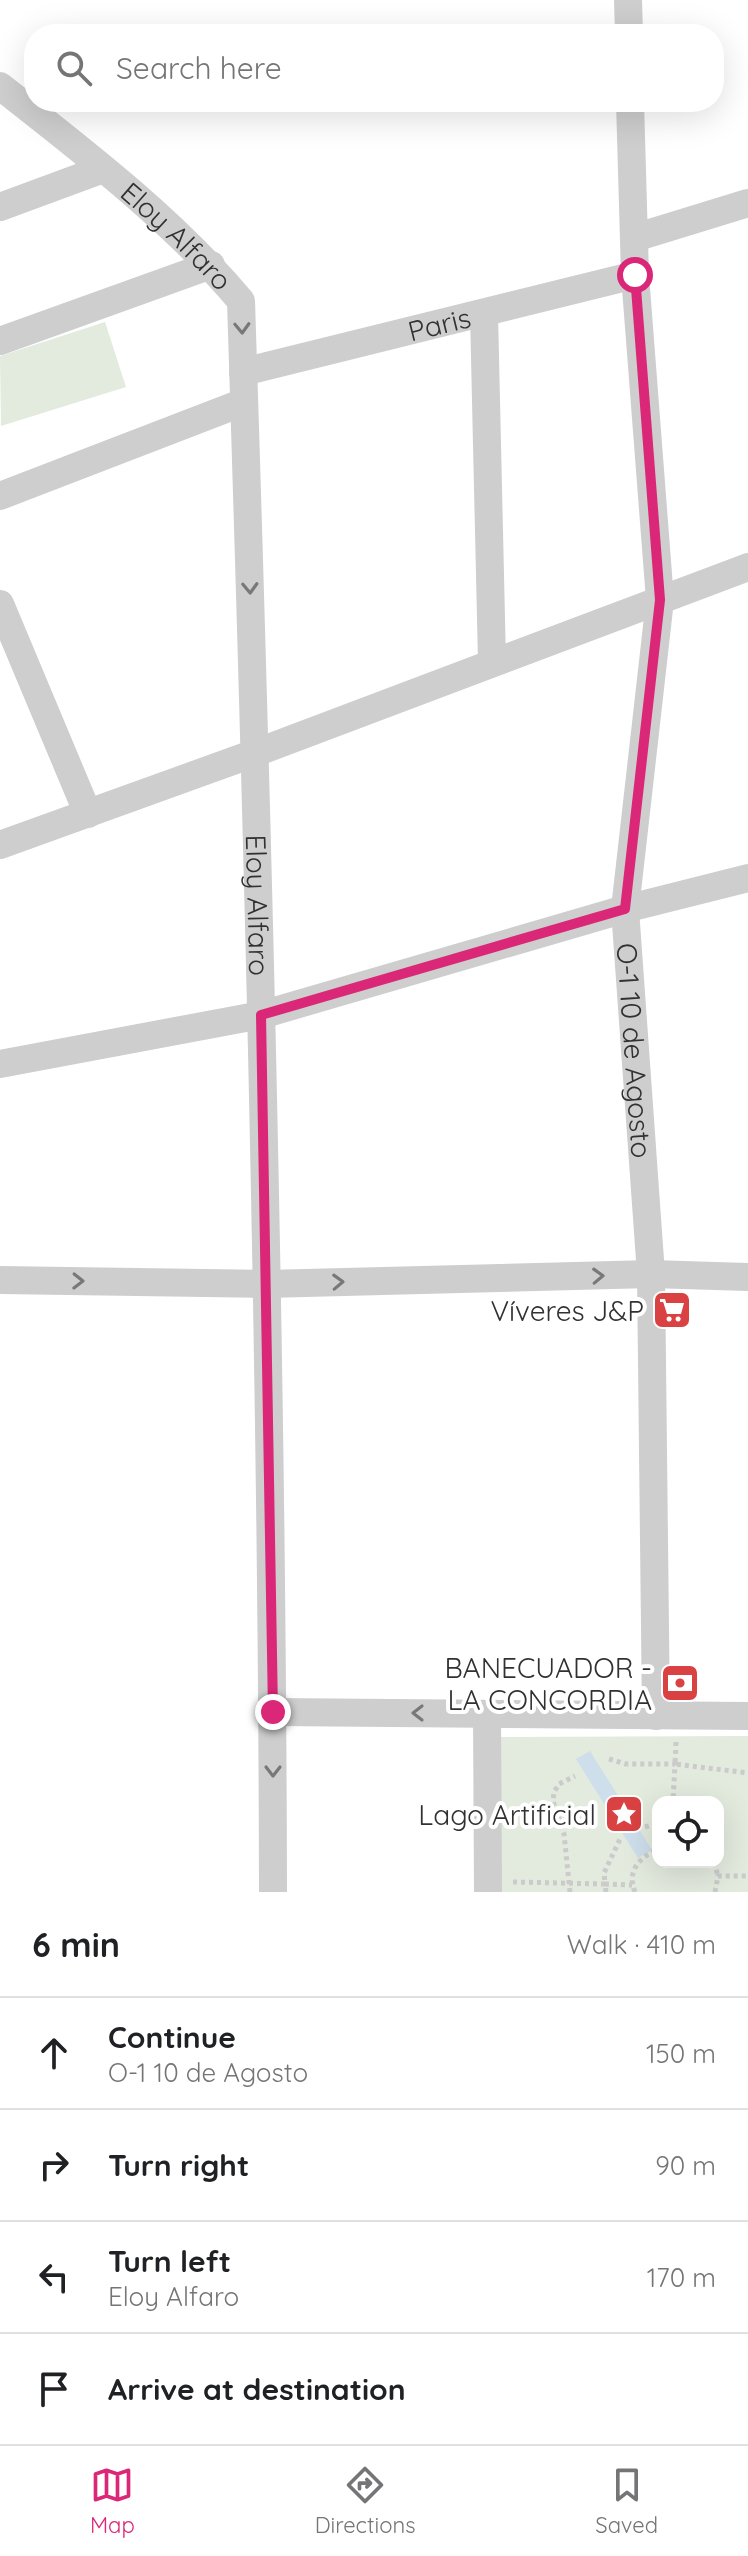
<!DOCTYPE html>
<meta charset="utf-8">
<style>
:root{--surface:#fff;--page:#f6f6f6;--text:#202124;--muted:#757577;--line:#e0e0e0;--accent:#db2777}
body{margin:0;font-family:Quicksand,sans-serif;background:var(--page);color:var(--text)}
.controls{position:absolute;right:24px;bottom:24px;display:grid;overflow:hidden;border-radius:16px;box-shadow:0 8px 32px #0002}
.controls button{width:72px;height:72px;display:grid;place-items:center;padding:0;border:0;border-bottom:2px solid var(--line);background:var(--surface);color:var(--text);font:40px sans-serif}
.stop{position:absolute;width:24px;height:24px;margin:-18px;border:6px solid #db2777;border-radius:50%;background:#fff}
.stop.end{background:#db2777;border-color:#fff;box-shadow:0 2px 8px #0008}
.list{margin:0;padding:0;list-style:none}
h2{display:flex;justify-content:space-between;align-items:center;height:104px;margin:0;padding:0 32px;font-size:34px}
h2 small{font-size:26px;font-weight:400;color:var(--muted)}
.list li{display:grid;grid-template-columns:52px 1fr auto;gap:24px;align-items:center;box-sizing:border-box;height:112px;padding:0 32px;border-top:2px solid var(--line)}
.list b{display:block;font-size:30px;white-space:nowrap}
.list p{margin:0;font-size:26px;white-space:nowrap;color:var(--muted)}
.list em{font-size:26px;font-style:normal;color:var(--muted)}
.icon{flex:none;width:44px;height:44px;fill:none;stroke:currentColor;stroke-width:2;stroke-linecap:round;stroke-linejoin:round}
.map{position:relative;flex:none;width:748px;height:1892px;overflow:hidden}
.search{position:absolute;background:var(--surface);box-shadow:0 8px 32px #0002;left:24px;right:24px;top:24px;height:88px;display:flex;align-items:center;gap:20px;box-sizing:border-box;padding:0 28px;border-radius:32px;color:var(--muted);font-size:30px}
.sheet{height:552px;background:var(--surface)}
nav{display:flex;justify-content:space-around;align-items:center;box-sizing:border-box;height:112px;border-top:2px solid var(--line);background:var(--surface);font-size:22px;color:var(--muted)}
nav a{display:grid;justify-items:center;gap:4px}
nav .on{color:var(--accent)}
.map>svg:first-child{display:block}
.green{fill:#e3eade;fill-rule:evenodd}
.water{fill:#cedeeb}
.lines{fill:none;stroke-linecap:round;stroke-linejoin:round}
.path{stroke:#cbcbcb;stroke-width:5;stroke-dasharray:4 4;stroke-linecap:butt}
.minor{stroke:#cecece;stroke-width:28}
.oneway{stroke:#787878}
.route{stroke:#db2777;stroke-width:10}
.labels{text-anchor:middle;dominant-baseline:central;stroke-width:8;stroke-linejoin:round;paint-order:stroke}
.street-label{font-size:28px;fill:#313131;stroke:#fff}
.poi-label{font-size:28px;fill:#313131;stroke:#fff;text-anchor:end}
</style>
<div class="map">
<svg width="748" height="1892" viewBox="0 0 748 1892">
<rect width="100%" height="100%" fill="#fff"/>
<path class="green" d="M105 322 126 387 1 426 0 356Z
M748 1736V1892H500L499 1737ZM658 1802H718V1862H658Z"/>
<path class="water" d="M590 1751 652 1850 638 1858 576 1759Z"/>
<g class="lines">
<path class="path" d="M676 1742 675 1764 748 1773
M609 1759 626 1764H675L673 1802
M645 1827 658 1823
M714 1862 718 1876
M513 1882 605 1884 604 1873 621 1837
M570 1892 564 1834 553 1801 554 1792 559 1784 575 1776
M606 1892 605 1884 632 1885
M635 1892C626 1871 640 1857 658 1849
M715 1892 718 1876H748"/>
<g class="minor">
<path d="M628 0 629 34"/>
<path id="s1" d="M0 86C84 152 172 219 241 301 258 831 272 1362 273 1892"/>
<path id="s2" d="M630 102 635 275 660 600 625 909 651 1274 656 1716"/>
<path d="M0 207 103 169"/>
<path d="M634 238 748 203"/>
<path d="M484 313 492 662"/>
<path d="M0 341 211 265"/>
<path id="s3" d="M243 372 635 275"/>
<path d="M0 496 244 402"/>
<path d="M0 604 88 814"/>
<path d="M0 845 255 753 748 567"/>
<path d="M0 1064 261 1015 625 909 748 878"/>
<path d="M0 1280 266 1284 651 1274 748 1277"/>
<path d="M273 1712 748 1716"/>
<path d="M487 1714 488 1892"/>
</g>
</g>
<defs><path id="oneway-chevron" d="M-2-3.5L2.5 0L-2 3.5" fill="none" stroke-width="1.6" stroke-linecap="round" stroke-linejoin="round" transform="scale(2)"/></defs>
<g class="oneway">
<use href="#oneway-chevron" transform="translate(242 328) rotate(88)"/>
<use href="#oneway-chevron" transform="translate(250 588) rotate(88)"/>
<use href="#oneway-chevron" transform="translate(598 1276) rotate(-2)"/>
<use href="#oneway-chevron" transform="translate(78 1281) rotate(1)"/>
<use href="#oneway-chevron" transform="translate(338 1282) rotate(-2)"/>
<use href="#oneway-chevron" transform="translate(418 1713) rotate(-180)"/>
<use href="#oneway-chevron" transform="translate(273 1771) rotate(90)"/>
</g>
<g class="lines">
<path class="route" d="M273 1712 261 1015 625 909 660 600 635 275"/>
</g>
<defs>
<symbol id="supermarket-square" viewBox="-11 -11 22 22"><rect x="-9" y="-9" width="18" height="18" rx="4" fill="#da4142" stroke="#fff"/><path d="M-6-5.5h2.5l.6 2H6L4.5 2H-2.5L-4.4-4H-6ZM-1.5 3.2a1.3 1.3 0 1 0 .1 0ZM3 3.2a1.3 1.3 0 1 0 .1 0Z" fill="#fff"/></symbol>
<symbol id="bank-square" viewBox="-11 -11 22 22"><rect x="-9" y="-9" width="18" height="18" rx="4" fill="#da4142" stroke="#fff"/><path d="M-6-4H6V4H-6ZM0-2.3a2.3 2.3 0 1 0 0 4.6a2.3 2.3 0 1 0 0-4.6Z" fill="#fff"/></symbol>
<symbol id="sight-square" viewBox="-11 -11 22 22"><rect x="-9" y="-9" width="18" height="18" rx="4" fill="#da4142" stroke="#fff"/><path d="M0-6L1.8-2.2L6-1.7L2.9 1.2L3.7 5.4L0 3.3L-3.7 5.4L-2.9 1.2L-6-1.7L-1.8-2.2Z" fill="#fff"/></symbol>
</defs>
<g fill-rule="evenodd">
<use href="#supermarket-square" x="650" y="1288" width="44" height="44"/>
<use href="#bank-square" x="658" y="1661" width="44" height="44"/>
<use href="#sight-square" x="602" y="1792" width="44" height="44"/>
</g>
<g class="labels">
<g class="street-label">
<text stroke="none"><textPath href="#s1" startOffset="232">Eloy Alfaro</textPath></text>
<text stroke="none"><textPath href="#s3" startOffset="202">Paris</textPath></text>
<text stroke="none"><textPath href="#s1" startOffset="928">Eloy Alfaro</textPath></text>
<text stroke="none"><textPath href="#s2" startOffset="952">O-1 10 de Agosto</textPath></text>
</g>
<g class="poi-label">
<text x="644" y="1310">Víveres J&amp;P</text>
<text x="652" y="1667">BANECUADOR -<tspan x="652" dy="32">LA CONCORDIA</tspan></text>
<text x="596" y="1814">Lago Artificial</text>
</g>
</g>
</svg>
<div class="controls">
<button><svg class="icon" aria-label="locate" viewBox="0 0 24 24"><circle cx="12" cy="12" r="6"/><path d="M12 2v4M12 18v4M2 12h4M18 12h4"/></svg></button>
</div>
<div class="stop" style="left:635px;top:275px"></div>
<div class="stop end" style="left:273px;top:1712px"></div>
<div class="search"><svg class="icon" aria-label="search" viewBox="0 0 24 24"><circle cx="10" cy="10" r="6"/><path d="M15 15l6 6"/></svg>Search here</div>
</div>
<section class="sheet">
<h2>6 min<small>Walk · 410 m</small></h2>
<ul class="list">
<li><svg class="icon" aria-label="ahead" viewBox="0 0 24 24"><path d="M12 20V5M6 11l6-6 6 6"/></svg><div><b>Continue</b><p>O-1 10 de Agosto</p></div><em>150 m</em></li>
<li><svg class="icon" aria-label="right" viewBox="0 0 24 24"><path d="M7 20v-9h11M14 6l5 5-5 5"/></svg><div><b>Turn right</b></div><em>90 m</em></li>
<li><svg class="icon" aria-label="left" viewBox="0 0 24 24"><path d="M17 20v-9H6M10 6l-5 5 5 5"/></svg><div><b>Turn left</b><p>Eloy Alfaro</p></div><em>170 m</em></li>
<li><svg class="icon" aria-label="arrive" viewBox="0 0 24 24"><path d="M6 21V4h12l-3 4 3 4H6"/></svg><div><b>Arrive at destination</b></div></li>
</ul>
</section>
<nav>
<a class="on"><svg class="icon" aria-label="map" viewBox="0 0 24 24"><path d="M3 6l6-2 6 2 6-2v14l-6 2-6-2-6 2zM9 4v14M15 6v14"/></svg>Map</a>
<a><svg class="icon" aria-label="directions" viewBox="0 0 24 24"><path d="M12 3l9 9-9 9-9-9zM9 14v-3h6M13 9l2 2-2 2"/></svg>Directions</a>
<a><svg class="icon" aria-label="saved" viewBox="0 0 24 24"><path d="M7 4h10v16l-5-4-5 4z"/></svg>Saved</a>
</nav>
